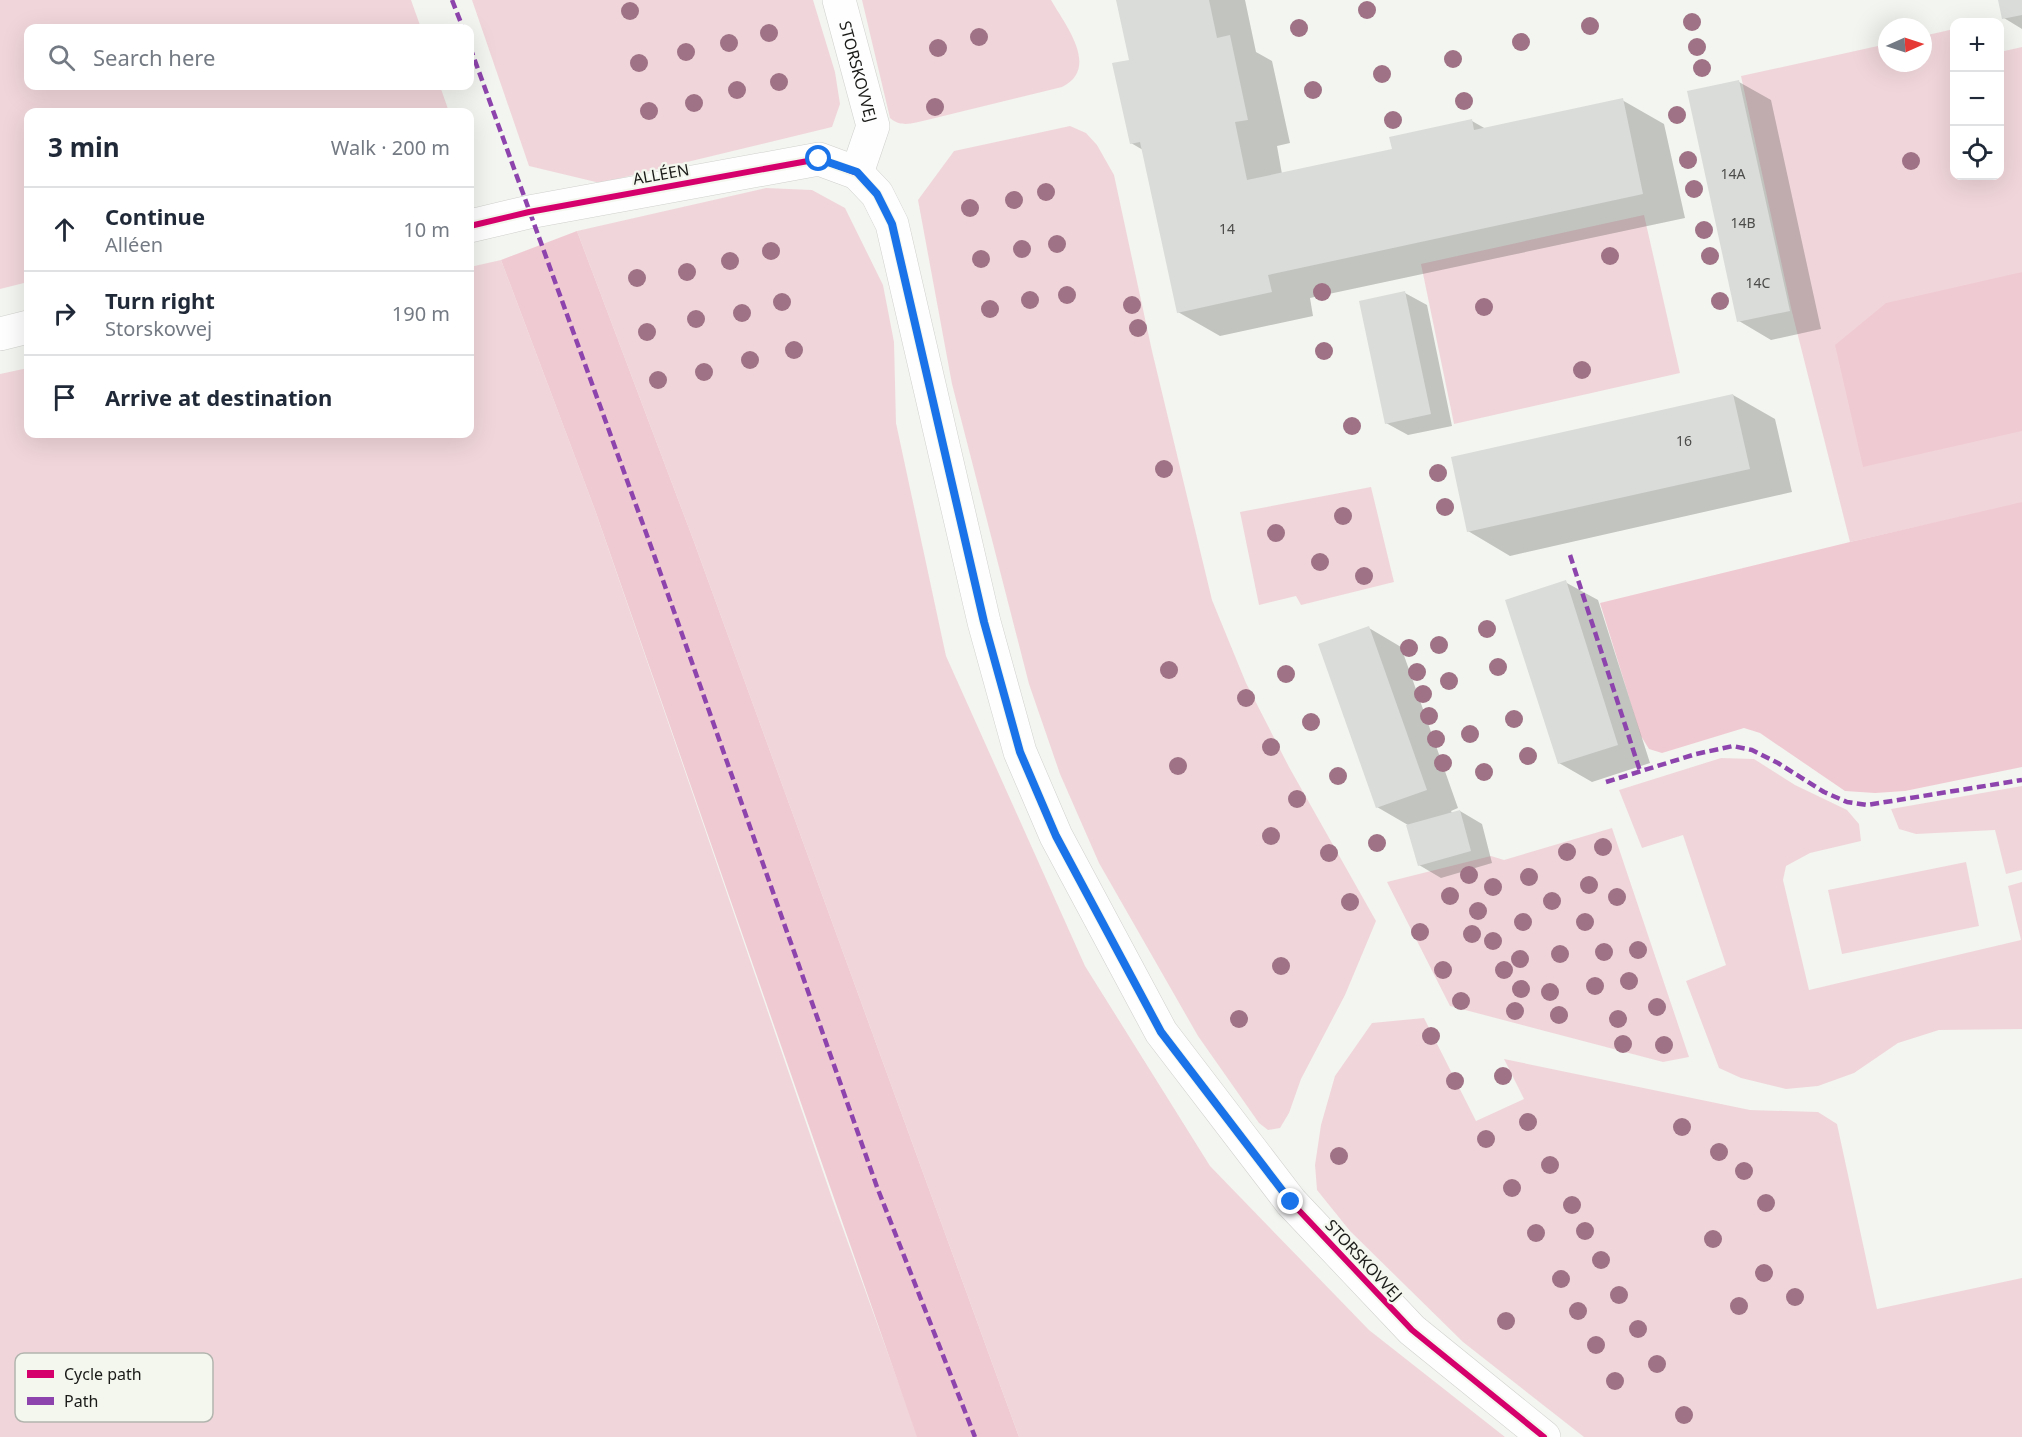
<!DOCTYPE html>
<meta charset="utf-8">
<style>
:root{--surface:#fff;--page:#f2f2f3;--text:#1f2937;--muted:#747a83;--line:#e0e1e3}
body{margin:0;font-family:"Noto Sans",sans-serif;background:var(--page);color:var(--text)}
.controls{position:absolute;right:18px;top:18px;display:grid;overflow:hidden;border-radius:12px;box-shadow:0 6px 24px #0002}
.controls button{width:54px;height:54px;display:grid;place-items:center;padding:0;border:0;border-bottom:2px solid var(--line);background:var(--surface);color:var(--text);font:30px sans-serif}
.compass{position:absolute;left:1878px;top:18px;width:54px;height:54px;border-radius:50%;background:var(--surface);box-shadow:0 6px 24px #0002;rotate:87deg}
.stop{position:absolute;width:18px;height:18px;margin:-14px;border:4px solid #1a73e8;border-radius:50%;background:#fff}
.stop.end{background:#1a73e8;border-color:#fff;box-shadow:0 2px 6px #0008}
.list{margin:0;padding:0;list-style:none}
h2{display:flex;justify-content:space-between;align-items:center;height:78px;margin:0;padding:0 24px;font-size:26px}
h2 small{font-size:20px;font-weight:400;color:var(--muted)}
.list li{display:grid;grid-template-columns:39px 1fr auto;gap:18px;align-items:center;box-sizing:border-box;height:84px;padding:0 24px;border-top:2px solid var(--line)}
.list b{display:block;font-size:22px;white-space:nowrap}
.list p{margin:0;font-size:20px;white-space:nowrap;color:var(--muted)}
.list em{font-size:20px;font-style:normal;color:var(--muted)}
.icon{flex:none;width:33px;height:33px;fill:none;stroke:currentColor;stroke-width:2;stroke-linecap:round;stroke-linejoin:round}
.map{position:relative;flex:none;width:2022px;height:1437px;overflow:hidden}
.search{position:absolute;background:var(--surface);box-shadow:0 6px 24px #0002;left:24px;top:24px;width:450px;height:66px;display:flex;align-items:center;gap:15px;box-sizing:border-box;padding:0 21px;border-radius:12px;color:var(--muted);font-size:22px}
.panel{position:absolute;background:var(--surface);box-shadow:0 6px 24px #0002;left:24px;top:108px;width:450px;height:330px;border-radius:12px}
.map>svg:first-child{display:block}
.green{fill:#f0d6db}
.forest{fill:#f0cad3}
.shadow{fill:#0003}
.building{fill:#dadcd9}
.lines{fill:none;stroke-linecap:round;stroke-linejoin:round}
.minor-casing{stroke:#d0d1ce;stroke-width:34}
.minor{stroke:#fdfefd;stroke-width:33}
.quiet{stroke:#8e44ad;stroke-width:4.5;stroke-dasharray:9 4.5;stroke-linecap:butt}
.cycleway-casing{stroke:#f3f7ee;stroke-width:10}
.cycleway{stroke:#d6006c;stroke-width:6}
.tree{fill:#9f7285}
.route{stroke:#1a73e8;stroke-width:8}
.labels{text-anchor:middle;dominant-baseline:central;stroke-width:4.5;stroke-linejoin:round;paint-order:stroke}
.number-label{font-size:14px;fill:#4c4d4a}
.street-label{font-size:16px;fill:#1a1b18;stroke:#f3f7ee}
.key{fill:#f3f7ee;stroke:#b2b5ae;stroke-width:1.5}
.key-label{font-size:16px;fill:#1a1b18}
</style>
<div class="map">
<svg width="2022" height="1437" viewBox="0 0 2022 1437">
<rect width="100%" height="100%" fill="#f3f5f0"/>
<path class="green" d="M0 0H411L421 28H28V86H440L449 112H28V282L0 289Z
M472 0H813L835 72 840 104 832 127 600 183 529 166Z
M862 0H1051C1066 26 1100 68 1062 87L927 120C914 123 901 128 890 118Z
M1954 29V176H2000V52L2022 47V503L1850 542 1792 312 1741 76 1887 44V63H1923V36Z
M1070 126 1086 133 1097 145 1114 175 1152 351 1212 600 1246 683 1289 767 1376 921 1345 995 1301 1079 1289 1113 1280 1128 1268 1130 1259 1123 1198 1036 1099 863 1060 774 1029 684 952 384 918 200 954 151Z
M766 188 812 190 845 208 883 285 894 342 896 423 946 656 1085 966 1210 1166 1369 1330 1505 1437H1019L693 539 577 231Z
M1644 215 1680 373 1454 424 1421 264Z
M501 260 595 510 833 1201 918 1437H0V374L28 368V434H470V267Z
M1371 487 1394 582 1301 605 1296 596 1259 605 1240 512Z
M1721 758 1754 759 1795 785 1847 810 1859 824 1861 841 1810 853 1786 866 1783 880 1809 990 2021 940 2008 886 2022 882V1029L1939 1030 1898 1043 1854 1073 1818 1086 1786 1089 1741 1078 1719 1068 1686 981 1726 965 1683 835 1642 848 1619 790Z
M2022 786V870L2006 874 1995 830 1916 834 1899 829 1891 809Z
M1612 828 1689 1057 1663 1062 1450 1006 1387 882 1491 856 1504 860Z
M1966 862 1979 926 1842 954 1828 890Z
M1424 1018 1476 1121 1524 1099 1504 1059 1750 1110 1818 1112 1837 1124 1877 1309 2022 1278V1437H1584L1463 1342 1350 1231 1317 1190 1315 1165 1321 1125 1335 1076 1372 1023Z"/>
<path class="forest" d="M577 231 693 539 1019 1437H917L595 510 501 260Z
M2022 272V431L1863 467 1835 345 1886 303Z
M2022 502V767L1905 791 1875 793 1845 791 1760 733 1744 728 1662 753 1649 749 1641 736 1600 603 1850 542Z"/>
<path class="shadow" d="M1117 0H1245L1256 52 1272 61 1290 143 1277 146 1282 174 1394 150 1472 121 1486 129 1622 100 1664 124 1685 218 1310 298 1313 316 1220 336 1178 312 1143 150 1131 143 1130 61Z
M1999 0H2022V29L2004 18Z
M1739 82 1771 100 1821 329 1771 340 1739 321Z
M1405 293 1427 305 1452 426 1408 435 1386 423Z
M1733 395 1775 419 1792 492 1510 556 1468 531Z
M1565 582 1598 600 1650 763 1592 782 1559 763Z
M1369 628 1401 647 1458 808 1451 811 1452 813 1460 811 1482 824 1492 863 1441 878 1419 865 1408 825 1377 807Z"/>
<path class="building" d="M1116 0H1209L1217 38 1230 35 1248 120 1235 122 1247 180 1392 149 1389 137 1472 119 1474 130 1623 98 1643 194 1268 275 1272 292 1177 313 1140 142 1130 144 1112 63 1129 60Z
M1998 0H2022V15L2002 19Z
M1739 80 1790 311 1737 322 1687 91Z
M1405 291 1431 414 1385 424 1359 301Z
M1733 394 1750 469 1467 532 1451 457Z
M1566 580 1618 745 1558 764 1505 600Z
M1369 626 1427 790 1376 808 1318 644Z
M1460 810 1471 851 1418 866 1406 825Z"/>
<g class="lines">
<defs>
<g id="minor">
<path id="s1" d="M839 0 873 126 857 173"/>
<path d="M470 226 529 212 819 159 857 173 877 194 892 224 984 622 1020 752 1056 836 1161 1032 1291 1202 1412 1330 1544 1437"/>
<path d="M0 334 28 327"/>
</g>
</defs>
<use href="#minor" class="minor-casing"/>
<use href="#minor" class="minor"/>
<path class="quiet" d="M452 0 463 28
M470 47 653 552 877 1187 975 1437
M1570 555 1640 771
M1606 782 1696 754 1733 746 1752 750 1778 763 1824 792 1847 802 1867 805 2022 780"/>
<defs>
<path id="cycleway" d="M470 226 529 212 819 159 857 173 877 194 892 224 984 622 1020 752 1056 836 1161 1032 1291 1202 1412 1330 1544 1437"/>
</defs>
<use href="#cycleway" class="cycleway-casing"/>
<use href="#cycleway" class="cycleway"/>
</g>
<g class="tree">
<circle cx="1367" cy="10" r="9"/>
<circle cx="630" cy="11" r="9"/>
<circle cx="1692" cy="22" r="9"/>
<circle cx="1590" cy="26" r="9"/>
<circle cx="1299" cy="28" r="9"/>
<circle cx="769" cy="33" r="9"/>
<circle cx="979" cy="37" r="9"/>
<circle cx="1521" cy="42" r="9"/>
<circle cx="729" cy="43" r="9"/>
<circle cx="1697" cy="47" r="9"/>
<circle cx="938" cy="48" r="9"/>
<circle cx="686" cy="52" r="9"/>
<circle cx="1453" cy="59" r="9"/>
<circle cx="639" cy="63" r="9"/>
<circle cx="1702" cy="68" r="9"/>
<circle cx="1382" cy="74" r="9"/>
<circle cx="779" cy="82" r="9"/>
<circle cx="737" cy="90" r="9"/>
<circle cx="1313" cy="90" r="9"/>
<circle cx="1464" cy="101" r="9"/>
<circle cx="694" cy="103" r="9"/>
<circle cx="935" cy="107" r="9"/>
<circle cx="649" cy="111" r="9"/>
<circle cx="1677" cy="115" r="9"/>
<circle cx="1393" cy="120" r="9"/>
<circle cx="1688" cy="160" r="9"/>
<circle cx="1911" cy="161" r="9"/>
<circle cx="1694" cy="189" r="9"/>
<circle cx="1046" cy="192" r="9"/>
<circle cx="1014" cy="200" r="9"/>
<circle cx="970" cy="208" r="9"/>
<circle cx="1704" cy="230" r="9"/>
<circle cx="1057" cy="244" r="9"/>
<circle cx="1022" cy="249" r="9"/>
<circle cx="771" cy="251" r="9"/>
<circle cx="1610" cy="256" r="9"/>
<circle cx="1710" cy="256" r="9"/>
<circle cx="981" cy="259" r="9"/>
<circle cx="730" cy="261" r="9"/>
<circle cx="687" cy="272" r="9"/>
<circle cx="637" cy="278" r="9"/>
<circle cx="1322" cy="292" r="9"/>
<circle cx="1067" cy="295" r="9"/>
<circle cx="1030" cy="300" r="9"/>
<circle cx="1720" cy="301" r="9"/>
<circle cx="782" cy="302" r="9"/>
<circle cx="1132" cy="305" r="9"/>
<circle cx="1484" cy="307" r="9"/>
<circle cx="990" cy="309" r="9"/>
<circle cx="742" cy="313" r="9"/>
<circle cx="696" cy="319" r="9"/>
<circle cx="1138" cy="328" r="9"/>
<circle cx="647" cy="332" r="9"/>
<circle cx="794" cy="350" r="9"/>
<circle cx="1324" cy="351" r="9"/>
<circle cx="750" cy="360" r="9"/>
<circle cx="1582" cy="370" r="9"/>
<circle cx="704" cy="372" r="9"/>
<circle cx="658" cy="380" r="9"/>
<circle cx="1352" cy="426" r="9"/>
<circle cx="1164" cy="469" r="9"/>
<circle cx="1438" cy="473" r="9"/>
<circle cx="1445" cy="507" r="9"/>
<circle cx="1343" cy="516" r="9"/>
<circle cx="1276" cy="533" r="9"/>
<circle cx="1320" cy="562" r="9"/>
<circle cx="1364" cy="576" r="9"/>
<circle cx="1487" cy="629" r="9"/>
<circle cx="1439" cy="645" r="9"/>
<circle cx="1409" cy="648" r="9"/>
<circle cx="1498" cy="667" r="9"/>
<circle cx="1169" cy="670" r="9"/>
<circle cx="1417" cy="672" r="9"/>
<circle cx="1286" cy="674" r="9"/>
<circle cx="1449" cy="681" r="9"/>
<circle cx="1423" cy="694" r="9"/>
<circle cx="1246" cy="698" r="9"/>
<circle cx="1429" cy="716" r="9"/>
<circle cx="1514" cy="719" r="9"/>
<circle cx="1311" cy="722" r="9"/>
<circle cx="1470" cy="734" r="9"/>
<circle cx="1436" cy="739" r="9"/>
<circle cx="1271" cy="747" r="9"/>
<circle cx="1528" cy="756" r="9"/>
<circle cx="1443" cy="763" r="9"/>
<circle cx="1178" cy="766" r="9"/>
<circle cx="1484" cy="772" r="9"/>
<circle cx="1338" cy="776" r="9"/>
<circle cx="1297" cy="799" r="9"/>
<circle cx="1271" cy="836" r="9"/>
<circle cx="1377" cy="843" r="9"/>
<circle cx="1603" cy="847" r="9"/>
<circle cx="1567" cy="852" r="9"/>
<circle cx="1329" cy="853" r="9"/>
<circle cx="1469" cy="875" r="9"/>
<circle cx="1529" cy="877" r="9"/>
<circle cx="1589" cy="885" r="9"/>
<circle cx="1493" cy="887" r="9"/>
<circle cx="1450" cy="896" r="9"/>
<circle cx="1617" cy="897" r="9"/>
<circle cx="1552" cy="901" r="9"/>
<circle cx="1350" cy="902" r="9"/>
<circle cx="1478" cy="911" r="9"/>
<circle cx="1523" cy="922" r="9"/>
<circle cx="1585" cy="922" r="9"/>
<circle cx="1420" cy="932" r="9"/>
<circle cx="1472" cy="934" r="9"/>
<circle cx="1493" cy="941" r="9"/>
<circle cx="1638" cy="950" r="9"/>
<circle cx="1604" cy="952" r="9"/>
<circle cx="1560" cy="954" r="9"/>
<circle cx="1520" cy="959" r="9"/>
<circle cx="1281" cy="966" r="9"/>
<circle cx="1443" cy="970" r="9"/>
<circle cx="1504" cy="970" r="9"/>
<circle cx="1629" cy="981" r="9"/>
<circle cx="1595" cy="986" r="9"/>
<circle cx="1521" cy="989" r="9"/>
<circle cx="1550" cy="992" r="9"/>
<circle cx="1461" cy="1001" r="9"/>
<circle cx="1657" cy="1007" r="9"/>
<circle cx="1515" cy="1011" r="9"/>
<circle cx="1559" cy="1015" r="9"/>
<circle cx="1239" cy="1019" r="9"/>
<circle cx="1618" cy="1019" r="9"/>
<circle cx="1431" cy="1036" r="9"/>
<circle cx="1623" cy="1044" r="9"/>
<circle cx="1664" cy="1045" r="9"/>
<circle cx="1503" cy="1076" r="9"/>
<circle cx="1455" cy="1081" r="9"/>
<circle cx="1528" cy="1122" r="9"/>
<circle cx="1682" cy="1127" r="9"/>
<circle cx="1486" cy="1139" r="9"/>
<circle cx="1719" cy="1152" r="9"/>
<circle cx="1339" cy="1156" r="9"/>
<circle cx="1550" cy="1165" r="9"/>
<circle cx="1744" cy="1171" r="9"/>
<circle cx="1512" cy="1188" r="9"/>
<circle cx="1766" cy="1203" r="9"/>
<circle cx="1572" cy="1205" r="9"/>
<circle cx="1585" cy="1231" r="9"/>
<circle cx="1536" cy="1233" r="9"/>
<circle cx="1713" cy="1239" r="9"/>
<circle cx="1601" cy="1260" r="9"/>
<circle cx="1764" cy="1273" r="9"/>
<circle cx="1561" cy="1279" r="9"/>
<circle cx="1619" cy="1295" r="9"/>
<circle cx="1795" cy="1297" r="9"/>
<circle cx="1739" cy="1306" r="9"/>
<circle cx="1578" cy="1311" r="9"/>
<circle cx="1506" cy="1321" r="9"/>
<circle cx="1638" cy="1329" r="9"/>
<circle cx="1596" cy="1345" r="9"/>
<circle cx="1657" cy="1364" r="9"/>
<circle cx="1615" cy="1381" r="9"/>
<circle cx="1684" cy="1415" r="9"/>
</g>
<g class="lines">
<path class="route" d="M819 159 857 172 877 194 892 224 984 622 1020 752 1056 836 1161 1032 1291 1202"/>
</g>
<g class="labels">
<g class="number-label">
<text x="1733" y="173">14A</text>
<text x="1743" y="222">14B</text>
<text x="1227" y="228">14</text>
<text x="1758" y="282">14C</text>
<text x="1684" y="440">16</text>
</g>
<g class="street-label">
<text stroke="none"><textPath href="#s1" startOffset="74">STORSKOVVEJ</textPath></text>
<text transform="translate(661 174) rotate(-10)">ALLÉEN</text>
<text transform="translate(1364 1260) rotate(47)">STORSKOVVEJ</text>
</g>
</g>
<rect x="15" y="1353" width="198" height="69" rx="9" class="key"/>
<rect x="27" y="1370" width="27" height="8" fill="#d6006c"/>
<rect x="27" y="1397" width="27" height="8" fill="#8e44ad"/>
<g class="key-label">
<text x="64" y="1380">Cycle path</text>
<text x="64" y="1407">Path</text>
</g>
</svg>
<div class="controls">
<button>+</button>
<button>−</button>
<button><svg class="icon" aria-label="locate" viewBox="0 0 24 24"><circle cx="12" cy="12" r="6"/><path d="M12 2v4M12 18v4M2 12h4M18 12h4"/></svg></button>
</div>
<svg class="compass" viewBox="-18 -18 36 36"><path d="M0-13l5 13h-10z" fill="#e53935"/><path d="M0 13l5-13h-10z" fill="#747a83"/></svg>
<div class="stop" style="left:819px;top:159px"></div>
<div class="stop end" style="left:1291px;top:1202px"></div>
<div class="search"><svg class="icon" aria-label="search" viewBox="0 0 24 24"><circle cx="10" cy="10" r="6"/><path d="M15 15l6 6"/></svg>Search here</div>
<section class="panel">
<h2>3 min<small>Walk · 200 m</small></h2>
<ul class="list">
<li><svg class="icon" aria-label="ahead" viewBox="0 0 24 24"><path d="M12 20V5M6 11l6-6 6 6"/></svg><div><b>Continue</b><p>Alléen</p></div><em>10 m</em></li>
<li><svg class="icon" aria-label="right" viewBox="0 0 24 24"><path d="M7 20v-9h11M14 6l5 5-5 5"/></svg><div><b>Turn right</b><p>Storskovvej</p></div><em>190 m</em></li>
<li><svg class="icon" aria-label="arrive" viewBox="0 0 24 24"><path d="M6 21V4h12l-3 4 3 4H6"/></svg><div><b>Arrive at destination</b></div></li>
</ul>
</section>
</div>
